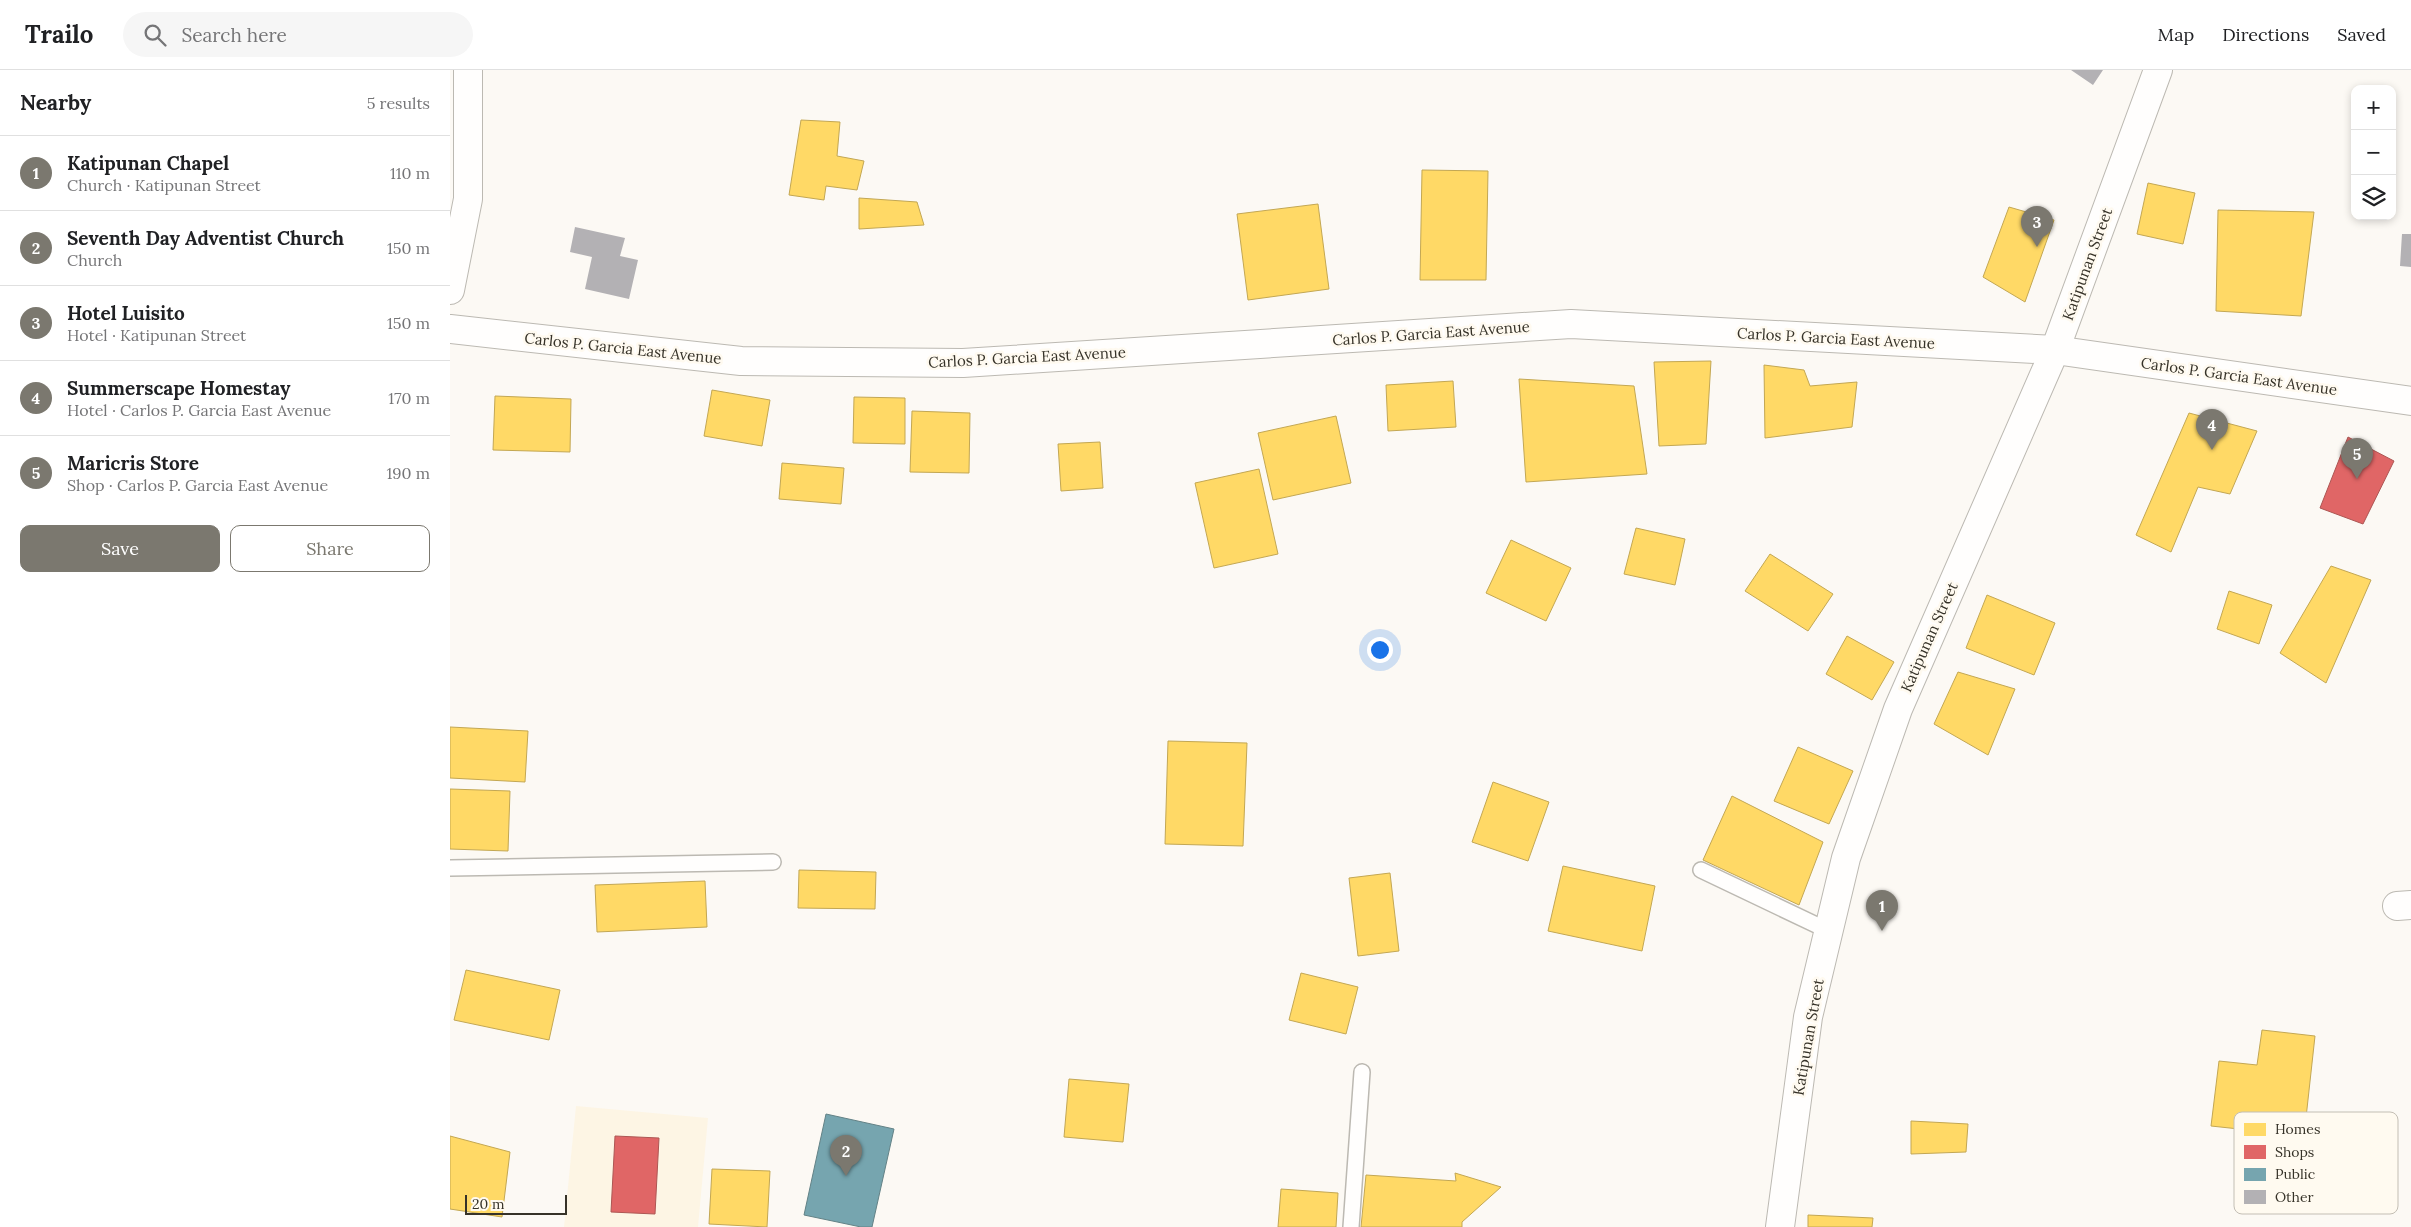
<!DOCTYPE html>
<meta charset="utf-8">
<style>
:root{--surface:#fff;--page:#f6f6f6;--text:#202124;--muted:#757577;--line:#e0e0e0;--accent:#7b786f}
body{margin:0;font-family:Lora,serif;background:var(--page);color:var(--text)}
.controls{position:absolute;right:15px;top:15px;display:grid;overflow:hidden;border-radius:10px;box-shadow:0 2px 8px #0003}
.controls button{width:45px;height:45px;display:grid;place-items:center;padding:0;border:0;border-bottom:1px solid var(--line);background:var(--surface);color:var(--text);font:25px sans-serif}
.scale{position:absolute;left:15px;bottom:12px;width:102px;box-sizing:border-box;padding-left:5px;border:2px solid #363228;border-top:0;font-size:14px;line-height:18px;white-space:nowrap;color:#363228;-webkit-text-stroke:4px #fffaf0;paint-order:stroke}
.you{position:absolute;left:929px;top:579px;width:18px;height:18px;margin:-12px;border:4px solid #fff;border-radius:50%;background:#1a73e8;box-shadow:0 0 0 8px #1a73e833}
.badge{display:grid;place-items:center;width:32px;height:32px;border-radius:50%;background:var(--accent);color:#fff;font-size:16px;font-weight:700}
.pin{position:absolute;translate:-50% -41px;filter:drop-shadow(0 1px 2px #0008)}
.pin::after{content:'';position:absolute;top:26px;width:18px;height:15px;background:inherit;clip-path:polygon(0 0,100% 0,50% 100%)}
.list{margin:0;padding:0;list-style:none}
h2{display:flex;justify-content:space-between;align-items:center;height:65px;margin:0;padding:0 20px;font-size:21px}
h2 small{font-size:16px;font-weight:400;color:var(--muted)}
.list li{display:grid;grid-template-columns:32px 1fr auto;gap:15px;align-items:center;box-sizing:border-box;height:75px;padding:0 20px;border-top:1px solid var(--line)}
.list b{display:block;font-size:19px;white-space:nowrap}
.list p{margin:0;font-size:16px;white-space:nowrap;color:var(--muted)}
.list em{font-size:16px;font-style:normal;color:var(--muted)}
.actions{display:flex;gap:10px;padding:15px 20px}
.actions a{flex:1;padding:11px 0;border:1px solid var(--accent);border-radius:10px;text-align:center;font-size:18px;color:var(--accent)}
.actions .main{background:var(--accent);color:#fff}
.icon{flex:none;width:28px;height:28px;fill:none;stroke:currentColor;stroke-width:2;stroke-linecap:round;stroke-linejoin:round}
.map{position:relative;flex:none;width:1961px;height:1157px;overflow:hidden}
header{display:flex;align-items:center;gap:30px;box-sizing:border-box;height:70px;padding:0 25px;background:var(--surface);border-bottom:1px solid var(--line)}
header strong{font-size:24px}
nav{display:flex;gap:28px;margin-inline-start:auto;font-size:18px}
.search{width:350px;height:45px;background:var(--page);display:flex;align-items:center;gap:12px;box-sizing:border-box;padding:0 18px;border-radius:28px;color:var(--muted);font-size:19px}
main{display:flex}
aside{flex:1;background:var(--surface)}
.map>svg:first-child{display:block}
.built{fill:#fdf5e4}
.homes{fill:#ffd966;stroke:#c3a753}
.shops{fill:#e06666;stroke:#ad5653}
.public{fill:#76a5af;stroke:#638286}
.building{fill:#b3b1b4}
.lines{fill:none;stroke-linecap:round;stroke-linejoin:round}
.lane-casing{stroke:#bcb9b2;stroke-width:18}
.street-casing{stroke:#bcb9b2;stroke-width:30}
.secondary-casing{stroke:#bcb9b2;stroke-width:30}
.lane{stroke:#fffefd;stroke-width:15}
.street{stroke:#fffefd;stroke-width:28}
.secondary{stroke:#fffefd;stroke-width:28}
.labels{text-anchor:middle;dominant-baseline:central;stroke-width:5;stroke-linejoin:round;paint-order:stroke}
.street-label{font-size:15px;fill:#363228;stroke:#fffaf0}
.key{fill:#fffaf0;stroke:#c3beb4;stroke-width:1}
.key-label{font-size:14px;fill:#363228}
</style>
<header>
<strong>Trailo</strong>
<div class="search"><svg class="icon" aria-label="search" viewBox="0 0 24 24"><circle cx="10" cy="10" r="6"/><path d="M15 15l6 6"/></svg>Search here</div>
<nav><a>Map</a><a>Directions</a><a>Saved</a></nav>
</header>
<main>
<aside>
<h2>Nearby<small>5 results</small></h2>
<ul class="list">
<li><span class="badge">1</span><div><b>Katipunan Chapel</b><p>Church · Katipunan Street</p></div><em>110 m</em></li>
<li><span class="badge">2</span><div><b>Seventh Day Adventist Church</b><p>Church</p></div><em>150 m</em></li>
<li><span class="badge">3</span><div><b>Hotel Luisito</b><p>Hotel · Katipunan Street</p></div><em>150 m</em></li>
<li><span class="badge">4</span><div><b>Summerscape Homestay</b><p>Hotel · Carlos P. Garcia East Avenue</p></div><em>170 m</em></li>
<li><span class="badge">5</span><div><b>Maricris Store</b><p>Shop · Carlos P. Garcia East Avenue</p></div><em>190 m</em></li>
</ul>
<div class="actions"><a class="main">Save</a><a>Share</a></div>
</aside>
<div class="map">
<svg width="1961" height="1157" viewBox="0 0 1961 1157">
<rect width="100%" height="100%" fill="#fcf9f4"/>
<path class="built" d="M126 1036 258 1048 248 1157H114Z"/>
<path class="homes" d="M351 50 390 52 387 86 414 91 407 120 376 116 374 130 339 125Z
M972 100 1038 101 1036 210H970Z
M1698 113 1745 123 1733 174 1687 164Z
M409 128 467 132 474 155 409 159Z
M868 134 879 219 798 230 787 144Z
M1559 137 1604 150 1575 232 1533 207Z
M1768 140 1864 142 1851 246 1766 241Z
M1261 291 1256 374 1209 376 1204 292Z
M1314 295 1354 300 1360 316 1407 312 1402 357 1315 368Z
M1069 309 1184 316 1197 404 1076 412Z
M1003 311 1006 357 938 361 936 315Z
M262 320 320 330 312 376 254 366Z
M45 326 121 329 120 382 43 380Z
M404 327 455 328V374L403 373Z
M462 341 520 343 519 403 460 402Z
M1739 343 1807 361 1780 424 1748 417 1721 482 1686 465Z
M886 346 901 413 823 430 808 363Z
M650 372 653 418 611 421 608 374Z
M332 393 394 398 391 434 329 429Z
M809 399 828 484 764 498 745 413Z
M1186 458 1235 469 1225 515 1174 504Z
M1061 470 1121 498 1096 551 1036 523Z
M1320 484 1383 524 1358 561 1295 521Z
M1881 496 1921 510 1876 613 1830 583Z
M1779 521 1822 535 1809 574 1767 559Z
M1537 525 1605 553 1584 605 1516 578Z
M1397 566 1444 592 1422 630 1376 604Z
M1508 602 1565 619 1538 685 1484 654Z
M0 657 78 661 75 712 0 708Z
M718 671 797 673 793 776 715 774Z
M1348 677 1403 701 1379 754 1324 731Z
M1043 712 1099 732 1078 791 1022 772Z
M0 719 60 721 58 781 0 779Z
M1282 726 1373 772 1349 835 1253 790Z
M1113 796 1205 816 1192 881 1098 861Z
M349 800 426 802 425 839 348 838Z
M940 803 949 881 908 886 899 808Z
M255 811 257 857 147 862 145 815Z
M16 900 110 920 99 970 4 950Z
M851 903 908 917 896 964 839 950Z
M1812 960 1865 966 1854 1066 1761 1056 1769 991 1807 995Z
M619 1009 679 1014 673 1072 614 1067Z
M1461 1051 1518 1054 1516 1082 1461 1084Z
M0 1066 60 1082 52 1147 0 1139Z
M262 1099 320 1101 317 1157 259 1154Z
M1005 1103 1051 1117 1012 1152V1157H911L916 1105 1006 1111Z
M831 1119 888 1123 886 1157H828Z
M1358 1145 1423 1148 1422 1157H1358Z"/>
<path class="shops" d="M1898 367 1944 391 1913 454 1870 438Z
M165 1066 209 1068 205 1144 161 1142Z"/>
<path class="public" d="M376 1044 444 1059 422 1157H411L354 1145Z"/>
<path class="building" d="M1621 0H1653L1643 15Z
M125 157 175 168 170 186 188 190 179 229 135 219 142 187 120 182Z
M1952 164H1961V197L1950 196Z"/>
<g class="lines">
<defs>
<path id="lane" d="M0 798 323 792
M1251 800 1379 861
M901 1157 912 1002"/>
<path id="street" d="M1947 836 1961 835
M1330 1157 1358 947 1396 788 1448 639 1605 280 1708 0"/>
<path id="secondary" d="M0 220 18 129V0
M0 259 291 291 513 293 1121 254 1605 280 1961 331"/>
</defs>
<use href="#lane" class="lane-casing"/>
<use href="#street" class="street-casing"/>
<use href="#secondary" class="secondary-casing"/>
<use href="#lane" class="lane"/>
<use href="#street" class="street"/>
<use href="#secondary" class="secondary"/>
</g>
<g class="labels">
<g class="street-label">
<text transform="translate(1637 194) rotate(-70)">Katipunan Street</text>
<text transform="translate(981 263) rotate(-4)">Carlos P. Garcia East Avenue</text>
<text transform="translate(1386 268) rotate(3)">Carlos P. Garcia East Avenue</text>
<text transform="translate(173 278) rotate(6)">Carlos P. Garcia East Avenue</text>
<text transform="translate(577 287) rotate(-3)">Carlos P. Garcia East Avenue</text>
<text transform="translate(1789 306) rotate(8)">Carlos P. Garcia East Avenue</text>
<text transform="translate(1479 567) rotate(-66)">Katipunan Street</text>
<text transform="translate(1358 967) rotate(-80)">Katipunan Street</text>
</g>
</g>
<rect x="1784" y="1042" width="164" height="102" rx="8" class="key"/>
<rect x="1794" y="1053" width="22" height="13" fill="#ffd966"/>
<rect x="1794" y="1075" width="22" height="14" fill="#e06666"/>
<rect x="1794" y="1098" width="22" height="13" fill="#76a5af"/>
<rect x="1794" y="1120" width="22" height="14" fill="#b3b1b4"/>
<g class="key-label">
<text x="1825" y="1064">Homes</text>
<text x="1825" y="1087">Shops</text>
<text x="1825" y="1109">Public</text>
<text x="1825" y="1132">Other</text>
</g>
</svg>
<div class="controls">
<button>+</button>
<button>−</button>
<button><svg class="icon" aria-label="layers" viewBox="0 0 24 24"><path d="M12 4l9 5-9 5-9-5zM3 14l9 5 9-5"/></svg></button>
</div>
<div class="scale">20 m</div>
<div class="you"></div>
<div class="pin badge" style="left:1432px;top:861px">1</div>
<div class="pin badge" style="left:396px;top:1106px">2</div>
<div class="pin badge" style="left:1587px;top:177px">3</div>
<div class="pin badge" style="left:1762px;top:380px">4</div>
<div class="pin badge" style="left:1907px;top:409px">5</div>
</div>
</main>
